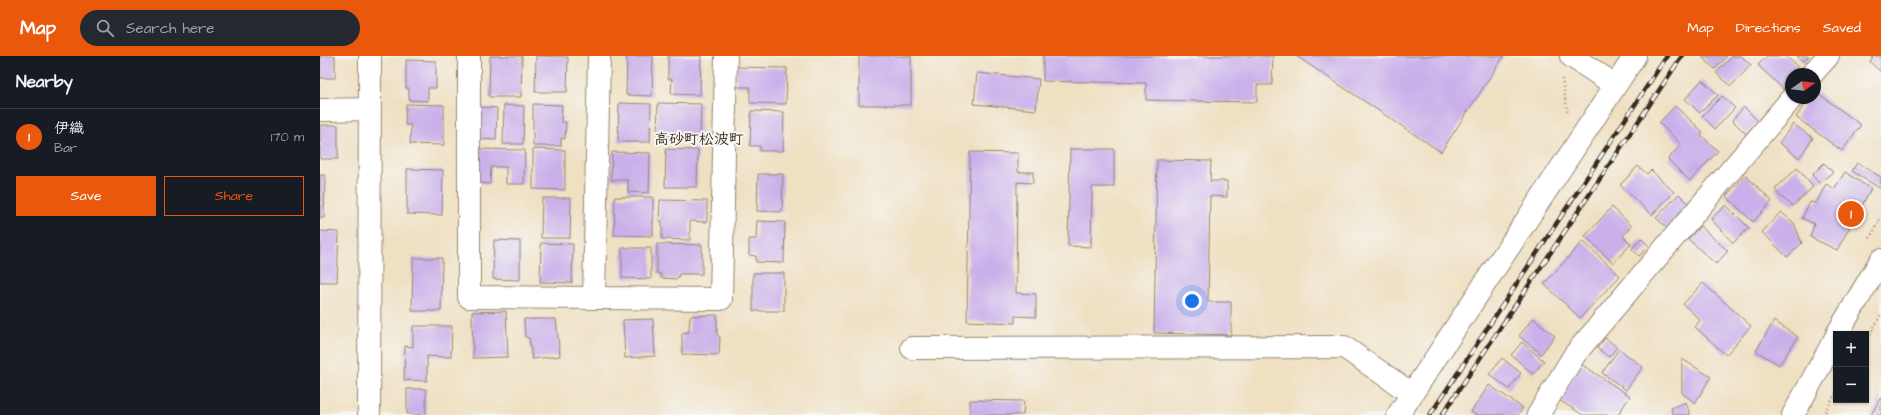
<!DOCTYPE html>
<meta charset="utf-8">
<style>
:root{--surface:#171b24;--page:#242831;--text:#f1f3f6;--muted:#9ea1a6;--line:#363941;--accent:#ea580c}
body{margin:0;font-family:"Architects Daughter","Klee One",sans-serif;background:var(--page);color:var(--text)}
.controls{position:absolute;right:12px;bottom:12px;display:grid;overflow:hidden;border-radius:0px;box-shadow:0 1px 3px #0004}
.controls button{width:36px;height:36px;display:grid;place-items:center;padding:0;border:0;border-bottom:1px solid var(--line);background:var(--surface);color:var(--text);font:20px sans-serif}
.compass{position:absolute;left:1465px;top:12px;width:36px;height:36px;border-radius:50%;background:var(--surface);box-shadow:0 1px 3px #0004;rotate:75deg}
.you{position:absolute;left:872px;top:245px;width:14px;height:14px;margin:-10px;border:3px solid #fff;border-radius:50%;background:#1a73e8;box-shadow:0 0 0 6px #1a73e833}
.badge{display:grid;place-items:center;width:26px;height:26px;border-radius:50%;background:var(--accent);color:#fff;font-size:13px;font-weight:700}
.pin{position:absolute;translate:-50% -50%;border:2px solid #fff;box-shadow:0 1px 4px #0006}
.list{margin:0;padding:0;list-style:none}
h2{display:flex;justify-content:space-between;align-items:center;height:52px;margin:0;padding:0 16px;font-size:17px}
h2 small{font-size:13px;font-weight:400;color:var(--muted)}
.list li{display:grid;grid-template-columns:26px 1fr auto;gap:12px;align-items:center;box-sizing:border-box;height:56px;padding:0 16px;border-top:1px solid var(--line)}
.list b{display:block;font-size:15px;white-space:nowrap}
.list p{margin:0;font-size:13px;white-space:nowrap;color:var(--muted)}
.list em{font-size:13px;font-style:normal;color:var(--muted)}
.actions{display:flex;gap:8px;padding:12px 16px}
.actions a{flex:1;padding:9px 0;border:1px solid var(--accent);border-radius:0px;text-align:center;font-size:14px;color:var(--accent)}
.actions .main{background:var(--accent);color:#fff}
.icon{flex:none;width:22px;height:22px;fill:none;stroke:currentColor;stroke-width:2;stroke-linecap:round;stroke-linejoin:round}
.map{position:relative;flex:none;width:1561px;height:359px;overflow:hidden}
header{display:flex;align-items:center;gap:24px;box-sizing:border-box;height:56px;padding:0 20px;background:var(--accent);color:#fff}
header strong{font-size:19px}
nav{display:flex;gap:22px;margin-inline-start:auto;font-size:14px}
.search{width:280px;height:36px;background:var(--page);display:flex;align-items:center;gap:10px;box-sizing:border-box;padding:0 14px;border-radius:22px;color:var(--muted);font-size:15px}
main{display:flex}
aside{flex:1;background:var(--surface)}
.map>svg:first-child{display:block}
.building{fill:#c9b0ea}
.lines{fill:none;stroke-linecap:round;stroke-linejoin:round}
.minor-casing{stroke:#958570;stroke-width:24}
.path{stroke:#958570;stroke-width:2.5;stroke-dasharray:1 3;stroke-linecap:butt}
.minor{stroke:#fff;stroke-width:22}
.rail-casing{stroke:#3b2a1e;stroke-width:4.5}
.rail{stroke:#f6f6f2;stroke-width:3;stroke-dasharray:9;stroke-linecap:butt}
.labels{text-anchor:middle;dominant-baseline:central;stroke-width:4;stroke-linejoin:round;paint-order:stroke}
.neighbourhood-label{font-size:15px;font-weight:bold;fill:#3b2a1e;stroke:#f6f6f2}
</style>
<header>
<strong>Map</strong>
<div class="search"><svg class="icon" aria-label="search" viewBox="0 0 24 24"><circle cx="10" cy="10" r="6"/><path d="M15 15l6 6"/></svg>Search here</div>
<nav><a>Map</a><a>Directions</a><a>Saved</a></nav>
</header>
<main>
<aside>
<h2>Nearby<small></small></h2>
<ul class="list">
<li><span class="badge">1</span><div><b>伊織</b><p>Bar</p></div><em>170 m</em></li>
</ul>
<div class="actions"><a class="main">Save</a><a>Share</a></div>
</aside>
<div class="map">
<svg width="1561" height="359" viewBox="0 0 1561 359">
<rect width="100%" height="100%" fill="#f6f6f2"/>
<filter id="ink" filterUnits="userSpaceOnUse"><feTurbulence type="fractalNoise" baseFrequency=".025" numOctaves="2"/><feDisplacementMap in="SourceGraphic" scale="8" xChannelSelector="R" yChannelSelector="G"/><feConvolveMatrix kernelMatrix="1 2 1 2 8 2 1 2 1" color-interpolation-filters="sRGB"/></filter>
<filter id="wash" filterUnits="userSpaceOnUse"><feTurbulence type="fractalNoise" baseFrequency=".012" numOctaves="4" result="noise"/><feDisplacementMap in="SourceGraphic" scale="16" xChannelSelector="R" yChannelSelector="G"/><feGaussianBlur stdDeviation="0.9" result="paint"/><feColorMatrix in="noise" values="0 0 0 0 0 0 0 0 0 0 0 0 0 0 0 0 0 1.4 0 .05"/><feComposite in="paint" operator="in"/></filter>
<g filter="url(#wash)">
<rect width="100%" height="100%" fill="#efe0c2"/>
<g id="blocks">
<path class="building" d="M0 0H15V22H0Z
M170 0H202L201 41H169Z
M216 0 248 1 247 36H215Z
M307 0H333L332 40 306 39Z
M348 0H381L380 39 351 38 352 23H348Z
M539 0H591V49H539Z
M723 0H953L952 29H937V46L826 44V27L723 25Z
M976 0H1184L1121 96Z
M1381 0H1407L1395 13Z
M1412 0H1421L1431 9 1411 30 1396 17Z
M1447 0H1466L1481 14 1476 18H1471V24L1463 33 1438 9Z
M1477 0H1489L1484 6Z
M1551 0H1561V16L1550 6 1553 2Z
M86 4 116 5V32H108V45L89 44V32H86Z
M416 11 467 12 466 48 430 47V31H416Z
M657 17 719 23 716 54 654 48Z
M1382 24 1398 39 1380 57 1365 43Z
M1495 35 1541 69 1522 95 1476 61 1489 42H1495Z
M1402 40 1415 52 1395 73 1382 60Z
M299 47 331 48 330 86H298Z
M338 47 381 48 380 81 337 80Z
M86 48 124 49V89L90 88 91 69H85Z
M213 48 242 49 241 66H246L245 83 241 82V90H213Z
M184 49 204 50 203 88H183Z
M1355 50 1383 76 1381 79 1398 95 1370 125 1348 103 1361 88 1339 67Z
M157 51 177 52 176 84 157 83Z
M1424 51 1438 65 1426 78 1412 64Z
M431 55 464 56 463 95H440V90H430Z
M1473 68 1493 82 1479 102 1459 87Z
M0 69H18V103H0Z
M158 93 205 94 204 128H186V111H171L170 128 157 127Z
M213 93 245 94V134L213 133Z
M346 93 378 94 377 131H345Z
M750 93H794V131H772L771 191 748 190Z
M292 96 330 97 329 137 308 136V124H291Z
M650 96 698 97V116H713V127L697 126 696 237 716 238V261L695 260V267L647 265Z
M837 104 891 105 890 125H907V141L890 140 888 246H911V279L834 277Z
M1504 107 1513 116 1499 127 1492 119Z
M1537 107 1561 121V133L1532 115Z
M1318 110 1327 118 1331 114 1354 136 1332 159 1300 129Z
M1477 112 1493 131 1473 150 1459 139 1455 133Z
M87 113 123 114 122 159 87 158Z
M1525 116 1551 133 1517 194 1490 181 1494 168 1482 162 1490 146 1496 147 1506 128 1514 133Z
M438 118H463L462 156 437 155Z
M0 119H5L4 162H0Z
M1425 119 1452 145 1433 166 1406 140Z
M1359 138 1370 149 1348 173 1336 162Z
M295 141H333V180L294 179Z
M222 142H251L250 182H221Z
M340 144 387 145V166L370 165V184L342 183V165H339Z
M1406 149 1429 172 1413 187 1391 163Z
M1292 151 1312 170 1303 180 1311 188 1293 207 1265 180Z
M1461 156 1474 167 1482 187 1467 201 1442 176Z
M437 165 465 166 464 207 436 206V200L429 199V183H436Z
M1380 170 1408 195 1396 208 1368 183Z
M0 175 19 176 17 226H0Z
M1321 182 1329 190 1319 200 1312 193Z
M174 184 200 185V224L173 223Z
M1263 185 1300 220 1260 262 1224 228Z
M221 187 253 188 252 227 220 226Z
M337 188 382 189V218H359L358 223 341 222V218L337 217Z
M302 192H331V223L302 222Z
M93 202H122L121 255H92Z
M433 217H464V255H433Z
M1383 227 1431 270 1406 299 1375 271 1380 264 1363 248Z
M186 255 188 301 153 302 152 256Z
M397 259V279L400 281 399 299 362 298V277L369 276 370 260Z
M1213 262 1235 280 1221 298 1199 280Z
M204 263H236L240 300 212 303 209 282 205 281Z
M333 263 335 300 305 302 303 264Z
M1454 265 1478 281 1459 309 1436 295Z
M93 270H132L131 301 107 300V325L84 324 85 290 93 291Z
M1285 282 1297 291 1289 301 1277 292Z
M1202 286 1224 305 1213 318 1191 299Z
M1299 293 1323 311 1306 334 1282 317Z
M1182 302 1201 317 1189 333 1169 318Z
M1362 303 1391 321 1375 347 1362 337Z
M1261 308 1310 340 1298 359H1263L1239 344Z
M1169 329 1203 352 1198 359H1156L1151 356Z
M87 333H106V359L87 358Z
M1561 341V359H1551Z
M650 344 704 345 703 359H650Z
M1366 346 1370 359H1353L1351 352Z"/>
</g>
</g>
<g filter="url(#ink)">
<use href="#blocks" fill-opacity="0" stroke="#958570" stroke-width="1"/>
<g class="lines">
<defs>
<path id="minor" d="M149 0V241L401 243 406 0
M1251 0 1295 29
M1492 18 1508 0
M0 54 50 53
M274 242 279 0
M1517 278 1561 204
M592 292 1024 291 1092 338
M49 359 50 0
M1078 359 1315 0
M1218 359 1255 298 1472 42
M1473 359 1516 281"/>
</defs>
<use href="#minor" class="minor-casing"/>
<path class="path" d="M1242 23 1248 58
M1550 182 1561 162
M1546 285 1561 259
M1503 359 1516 337"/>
<use href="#minor" class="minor"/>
<defs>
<path id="rail" d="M1110 359 1347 0
M1122 359 1362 0"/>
</defs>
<use href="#rail" class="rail-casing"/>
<use href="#rail" class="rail"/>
</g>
</g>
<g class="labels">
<g class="neighbourhood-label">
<text x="379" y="83">高砂町松波町</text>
</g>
</g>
</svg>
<div class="controls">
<button>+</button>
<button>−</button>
</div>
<svg class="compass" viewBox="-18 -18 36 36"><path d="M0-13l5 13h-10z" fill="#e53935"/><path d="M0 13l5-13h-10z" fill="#9ea1a6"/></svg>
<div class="you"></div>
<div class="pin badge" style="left:1531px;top:158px">1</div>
</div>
</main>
